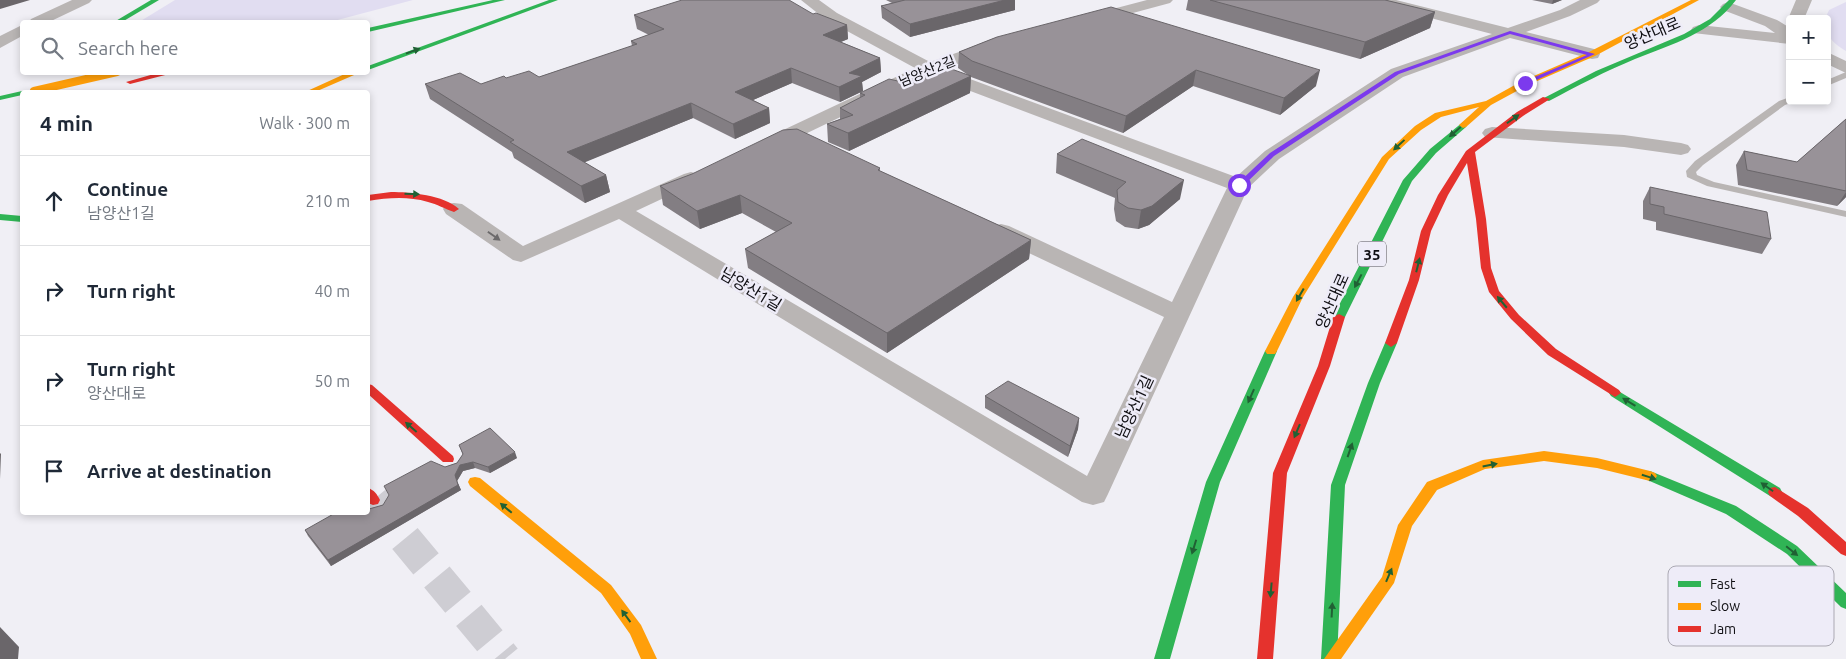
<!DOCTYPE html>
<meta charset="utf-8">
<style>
:root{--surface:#fff;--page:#f2f2f3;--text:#1f2937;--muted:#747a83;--line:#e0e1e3}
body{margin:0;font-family:Ubuntu,"Noto Sans KR",sans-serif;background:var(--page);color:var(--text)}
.controls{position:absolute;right:15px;top:15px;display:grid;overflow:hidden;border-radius:5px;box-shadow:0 2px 8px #0003}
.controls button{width:45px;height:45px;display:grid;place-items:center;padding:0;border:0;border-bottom:1px solid var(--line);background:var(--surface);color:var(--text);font:25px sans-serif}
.stop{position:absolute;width:15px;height:15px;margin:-11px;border:4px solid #7c3aed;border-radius:50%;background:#fff}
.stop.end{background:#7c3aed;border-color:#fff;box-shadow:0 1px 5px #0008}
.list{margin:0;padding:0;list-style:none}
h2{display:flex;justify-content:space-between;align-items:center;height:65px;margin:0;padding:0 20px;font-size:21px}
h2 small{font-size:16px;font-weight:400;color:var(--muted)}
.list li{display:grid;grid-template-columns:32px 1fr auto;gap:15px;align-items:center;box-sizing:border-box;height:90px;padding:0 20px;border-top:1px solid var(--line)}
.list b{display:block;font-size:19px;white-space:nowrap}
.list p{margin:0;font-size:16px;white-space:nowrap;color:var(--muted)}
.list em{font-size:16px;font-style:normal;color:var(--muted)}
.icon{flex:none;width:28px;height:28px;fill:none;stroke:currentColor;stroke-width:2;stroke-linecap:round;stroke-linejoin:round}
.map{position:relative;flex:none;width:1846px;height:659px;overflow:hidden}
.search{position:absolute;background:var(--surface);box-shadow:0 2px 8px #0003;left:20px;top:20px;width:350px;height:55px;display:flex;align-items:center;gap:12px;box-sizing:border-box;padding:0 18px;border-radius:5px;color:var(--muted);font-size:19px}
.panel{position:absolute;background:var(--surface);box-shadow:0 2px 8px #0003;left:20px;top:90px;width:350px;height:425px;border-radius:5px}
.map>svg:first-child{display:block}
.green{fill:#e1ddf1}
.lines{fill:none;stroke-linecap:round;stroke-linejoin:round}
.highway-tunnel{stroke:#cecdd3;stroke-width:33;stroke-dasharray:33 17;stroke-linecap:butt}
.lane{fill:#b9b5b4;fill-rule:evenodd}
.street{fill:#b9b5b4;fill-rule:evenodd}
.fast{fill:#30b455;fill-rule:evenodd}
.slow{fill:#ff9f0a;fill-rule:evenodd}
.jam{fill:#e5322d;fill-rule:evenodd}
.slow-bridge{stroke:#ff9f0a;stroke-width:8}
.wall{fill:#837e83}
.shaded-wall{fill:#6a666a}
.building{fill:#989298;stroke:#6a666a}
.oneway{fill:#206134}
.oneway2{fill:#6c6a6b}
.route{fill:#7c3aed}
.labels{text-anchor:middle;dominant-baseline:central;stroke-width:5;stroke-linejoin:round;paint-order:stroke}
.far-street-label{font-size:14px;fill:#0f0e12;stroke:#eeecf8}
.shield{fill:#eeecf8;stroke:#525157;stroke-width:1}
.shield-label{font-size:15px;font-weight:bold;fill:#0f0e12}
.street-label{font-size:16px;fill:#0f0e12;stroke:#eeecf8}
.key{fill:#eeecf8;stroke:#aba9b3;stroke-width:1}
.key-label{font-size:14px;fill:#0f0e12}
</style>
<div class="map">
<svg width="1846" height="659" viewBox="0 0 1846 659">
<rect width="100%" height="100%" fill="#f0eff5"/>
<path class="green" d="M175 0H413L330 22H139Z
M1846 2V51C1830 41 1827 37 1827 19H1825L1829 10Z"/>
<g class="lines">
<path class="highway-tunnel" d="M373 500 505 659"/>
<path class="lane" d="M1846 72V78L1827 86V80Z
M1790 97V101L1793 102 1785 105 1703 165 1696 172 1697 175 1714 182 1846 211V217L1707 186 1687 177 1686 171 1695 161 1779 101Z"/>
<path class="street" d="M72 0H92L89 3 49 22H29L31 19Z
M801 0H819L837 13 930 62 985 43H997L999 47 997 51 943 69 1236 177 1265 151 1391 69 1492 34 1373 3 1370 0H1396L1508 28 1560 10 1580 0H1600L1597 3 1570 16 1526 32 1598 50 1600 54 1598 58 1592 59 1510 38 1403 77 1279 159 1248 188 1108 494 1104 502 1093 505 1082 502 619 219 521 262 513 260 446 214 443 209 446 204 454 203 462 204 523 246 684 174 691 172 698 174 701 178 698 182 636 211 1087 476 1164 317 993 236 990 231 993 226 1001 224 1009 226 1172 302 1227 188 928 75 776 148 769 150 762 148 759 144 762 140 915 68 825 19Z
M1147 0H1173L1170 3 1092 24 1086 22 1084 19 1086 16Z
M1796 0H1812L1804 19H1790V21L1788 19Z
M1728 2 1777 20 1790 28V44L1693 33 1691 30 1693 27 1699 25 1775 33 1765 26 1723 10 1720 7 1723 4Z
M22 25V36L0 48V36Z
M1827 52 1846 61V73L1827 64Z
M1492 127 1624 135 1681 143 1688 145 1691 149 1688 153 1681 155 1624 147 1485 137 1482 133 1485 129Z"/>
<path class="fast" d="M151 0H159L122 22H114Z
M493 0H505L368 32V28Z
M549 0H558L368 70V66Z
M1729 0H1736C1711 33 1673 44 1635 59 1606 71 1577 86 1549 101L1542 99 1596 71 1684 34 1710 19Z
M22 91 26 92H22V95L0 100V96Z
M1463 122 1467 125 1466 127 1436 153 1412 181 1345 317 1339 320 1335 319 1333 317 1403 180 1430 149Z
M0 214 22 216V222L0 220Z
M1391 339 1397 343 1380 383 1345 485 1337 659H1321L1331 485 1368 383 1385 343Z
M1271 347 1277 351 1220 482 1170 659H1154L1206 482 1265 351Z
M1615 389 1780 488 1782 492 1780 496 1775 497 1770 496 1611 396 1609 393Z
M1650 471 1736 506 1797 546 1846 593V609L1841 607 1787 554 1726 514 1645 479 1643 476 1645 473Z"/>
<path class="slow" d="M1691 0H1699L1595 56 1528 85 1491 105 1466 127 1463 128 1459 125 1479 107 1441 117 1421 130 1389 159 1303 297 1277 351 1275 354H1267L1265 351 1293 297 1382 157 1415 126 1435 113 1486 101 1522 81 1589 52Z
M349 72H361L315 92H305Z
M1544 451 1597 458 1650 471 1655 473 1657 476 1655 479 1650 481 1597 468 1544 461 1485 469 1437 490 1412 526 1394 583 1341 659H1324L1382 577 1398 525 1427 482 1483 460Z
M475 477 480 478 611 585 641 625 657 659H641L630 634 601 593 470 486 468 482 470 478Z"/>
<path class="jam" d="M161 72H177L130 84 126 82Z
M1543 97 1550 99 1523 116 1475 152 1486 219 1491 268 1499 291 1519 315 1556 349 1619 390 1621 393 1615 397 1548 355 1511 319 1489 292 1481 268 1476 219 1467 163 1448 195 1431 231 1419 280 1397 343 1391 347 1385 343 1409 280 1421 231 1438 195 1466 151 1517 112Z
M391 192C410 192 444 195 459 209L454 212C445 209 437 204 428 202 407 196 388 198 368 201V195Z
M1339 314 1345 317 1330 366 1287 473 1273 659H1257L1273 473 1318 366 1333 317Z
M368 384 372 385 453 456 454 459 453 462H443L368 394Z
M1775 487 1808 508 1846 542V556L1841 554 1798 516 1770 496 1768 492 1770 488Z
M368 488C374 490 377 494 380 500L378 504 373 505 368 503Z"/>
<path class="slow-bridge" d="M34 91 117 72"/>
</g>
<path class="wall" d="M886 0H1015V10L910 37 882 18 881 6 892 3Z
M1188 0H1385L1435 12 1430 28 1360 59 1186 10Z
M1532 0H1562L1552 4Z
M813 14 847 25 848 39 841 42 880 58 881 72 862 82 863 91 840 102 792 83 753 100 769 108 770 123 735 139 693 118 584 162 606 175 610 192 585 203 514 158 512 152 430 99 425 84H481L506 78 539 77 632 46 631 41 649 35 637 29 634 15Z
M997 37 1316 86 1280 115 1193 86 1123 133 971 77 970 93 849 151 828 142 827 124 840 119V108L860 98V93L902 82 968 75 958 68 959 52Z
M1846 119V197L1837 206 1738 185 1736 165 1744 151 1797 162Z
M1057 154 1180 199 1149 225 1138 229 1125 227 1116 221 1114 209 1115 198 1056 173Z
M880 168V171L1031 240 1029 259 887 353 748 268 745 249 776 232 742 213 700 229 663 205 660 186Z
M1650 187 1771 239 1762 254 1656 230V222L1643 219V201Z
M985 396 1079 418 1078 429 1068 457 985 408Z
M459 445 517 458 490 473 475 468 463 471 457 481 461 490 331 566 308 536 305 530 383 505 445 467 457 463 463 455Z"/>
<path class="shaded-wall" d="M0 0H30L0 9Z
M1005 0H1015V10L910 37V24Z
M1553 0H1562L1552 4Z
M1435 12 1430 28 1360 59 1365 42Z
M847 25 848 39 823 49V35Z
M880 58 881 72 862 82 863 91 840 102 839 87 849 73Z
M791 68 792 83 737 107 735 92Z
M1196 70 1193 86 1123 133 1126 116Z
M1320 70 1316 86 1280 115 1284 98Z
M971 76 970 93 849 151 848 133Z
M691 103 693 118 571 168 567 152Z
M769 108 770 123 735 139 733 124Z
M606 175 610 192 585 203 581 186Z
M1184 180 1180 199 1149 225 1138 229 1141 210Z
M1846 192V197L1837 206Z
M740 195 742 213 700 229 697 211Z
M1031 240 1029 259 887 353V333Z
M1079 418 1078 429 1068 457 1070 446Z
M515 452 517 458 490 473 488 467Z
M0 453 1 454 0 479Z
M473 462 475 468 463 471 457 481 461 490 331 566 328 560 455 475 460 465Z
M0 627 19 647 18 659H0Z"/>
<path class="building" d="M682 0H789L813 14 816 13 847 25 823 35 880 58 849 73 862 76 839 87 791 68 735 92 769 108 733 124 691 103 567 152 606 175 581 186 510 142 514 140 425 84 460 73 481 84 504 76 506 78 529 71 539 77 637 44 631 41 664 29 634 15Z
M905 0H1005L910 24 881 6Z
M1210 0H1385L1435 12 1365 42Z
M1111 7 1320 70 1284 98 1196 70 1126 116 972 61 959 52 997 37Z
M943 66 971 76 848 133 827 124 853 115 840 108 865 95 860 93 889 79 902 82Z
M1846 119V191L1747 170 1744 151 1797 162Z
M797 129 880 168 878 170 1031 240 887 333 745 249 792 223 740 195 697 211 660 186 692 174 783 130Z
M1082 139 1184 180 1152 206 1141 210 1128 208 1118 202 1117 190 1126 182 1057 154Z
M1650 187 1767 212 1771 239 1664 214V207L1650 204Z
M1008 381 1079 418 1070 446 985 396Z
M490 428 515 452 488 467 473 462 460 465 455 475 458 485 328 560 305 530 337 512H368V508L369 509 383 505 389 495 384 486 431 461 445 467 457 463 463 454 459 445Z"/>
<defs><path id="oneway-solid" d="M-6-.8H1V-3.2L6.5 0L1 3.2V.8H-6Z" transform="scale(1.25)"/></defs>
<g class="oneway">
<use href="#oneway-solid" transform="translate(413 51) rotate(-20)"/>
<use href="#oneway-solid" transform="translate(1513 119) rotate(-35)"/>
<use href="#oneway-solid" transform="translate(1455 132) rotate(139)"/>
<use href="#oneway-solid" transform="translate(1399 145) rotate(137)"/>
<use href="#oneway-solid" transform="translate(412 194) rotate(2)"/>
<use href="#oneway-solid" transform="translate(1418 265) rotate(-76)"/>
<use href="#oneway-solid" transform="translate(1358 281) rotate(118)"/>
<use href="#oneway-solid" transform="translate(1300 295) rotate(120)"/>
<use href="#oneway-solid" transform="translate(1502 302) rotate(-130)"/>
<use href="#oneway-solid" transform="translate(1251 396) rotate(114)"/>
<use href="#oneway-solid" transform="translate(1629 402) rotate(-149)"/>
<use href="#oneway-solid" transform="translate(411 427) rotate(-139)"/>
<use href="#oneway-solid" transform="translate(1297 431) rotate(113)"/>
<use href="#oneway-solid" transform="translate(1350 450) rotate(-71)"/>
<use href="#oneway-solid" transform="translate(1490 465) rotate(-11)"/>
<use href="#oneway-solid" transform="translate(1649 477) rotate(17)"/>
<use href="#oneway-solid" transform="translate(1767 487) rotate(-145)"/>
<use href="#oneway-solid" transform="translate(506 508) rotate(-140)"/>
<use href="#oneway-solid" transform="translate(1194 547) rotate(107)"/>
<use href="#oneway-solid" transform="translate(1792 551) rotate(39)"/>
<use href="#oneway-solid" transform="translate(1389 575) rotate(-67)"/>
<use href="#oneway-solid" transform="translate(1271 590) rotate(95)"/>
<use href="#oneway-solid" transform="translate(1332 610) rotate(-87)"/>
<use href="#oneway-solid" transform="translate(626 616) rotate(-126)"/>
</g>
<use class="oneway2" href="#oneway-solid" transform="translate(494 236) rotate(35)"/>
<path class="route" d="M1510 31 1595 54 1525 85 1523 82 1587 55 1510 34 1399 74 1274 156 1242 187 1236 185 1270 153 1395 72Z"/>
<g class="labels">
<g class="far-street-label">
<text transform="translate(927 71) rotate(-22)">남양산2길</text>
</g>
<rect class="shield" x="1358" y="241.5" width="28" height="25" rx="4"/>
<g class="shield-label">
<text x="1372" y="254">35</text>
</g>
<g class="street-label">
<text transform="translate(1652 33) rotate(-23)">양산대로</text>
<text transform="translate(751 289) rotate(31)">남양산1길</text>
<text transform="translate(1332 301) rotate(-66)">양산대로</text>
<text transform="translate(1134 407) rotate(-65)">남양산1길</text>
</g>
</g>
<rect x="1668" y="566" width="166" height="80" rx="8" class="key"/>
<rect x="1678" y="581" width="23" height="6" fill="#30b455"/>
<rect x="1678" y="603" width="23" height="7" fill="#ff9f0a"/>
<rect x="1678" y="626" width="23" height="6" fill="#e5322d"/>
<g class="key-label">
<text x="1710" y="589">Fast</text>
<text x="1710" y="611">Slow</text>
<text x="1710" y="634">Jam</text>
</g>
</svg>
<div class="controls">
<button>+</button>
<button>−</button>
</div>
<div class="stop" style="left:1239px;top:185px"></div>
<div class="stop end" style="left:1525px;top:83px"></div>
<div class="search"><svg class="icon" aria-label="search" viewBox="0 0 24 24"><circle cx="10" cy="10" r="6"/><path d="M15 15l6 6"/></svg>Search here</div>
<section class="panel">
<h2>4 min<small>Walk · 300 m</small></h2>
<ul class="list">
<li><svg class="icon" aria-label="ahead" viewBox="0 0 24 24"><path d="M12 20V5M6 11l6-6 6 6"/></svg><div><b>Continue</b><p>남양산1길</p></div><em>210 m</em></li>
<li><svg class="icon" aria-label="right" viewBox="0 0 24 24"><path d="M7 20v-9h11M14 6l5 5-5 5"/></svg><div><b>Turn right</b></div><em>40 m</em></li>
<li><svg class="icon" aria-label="right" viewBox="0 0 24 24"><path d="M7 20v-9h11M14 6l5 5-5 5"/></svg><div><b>Turn right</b><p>양산대로</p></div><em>50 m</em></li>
<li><svg class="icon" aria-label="arrive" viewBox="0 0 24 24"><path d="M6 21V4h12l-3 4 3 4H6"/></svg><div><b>Arrive at destination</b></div></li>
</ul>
</section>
</div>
